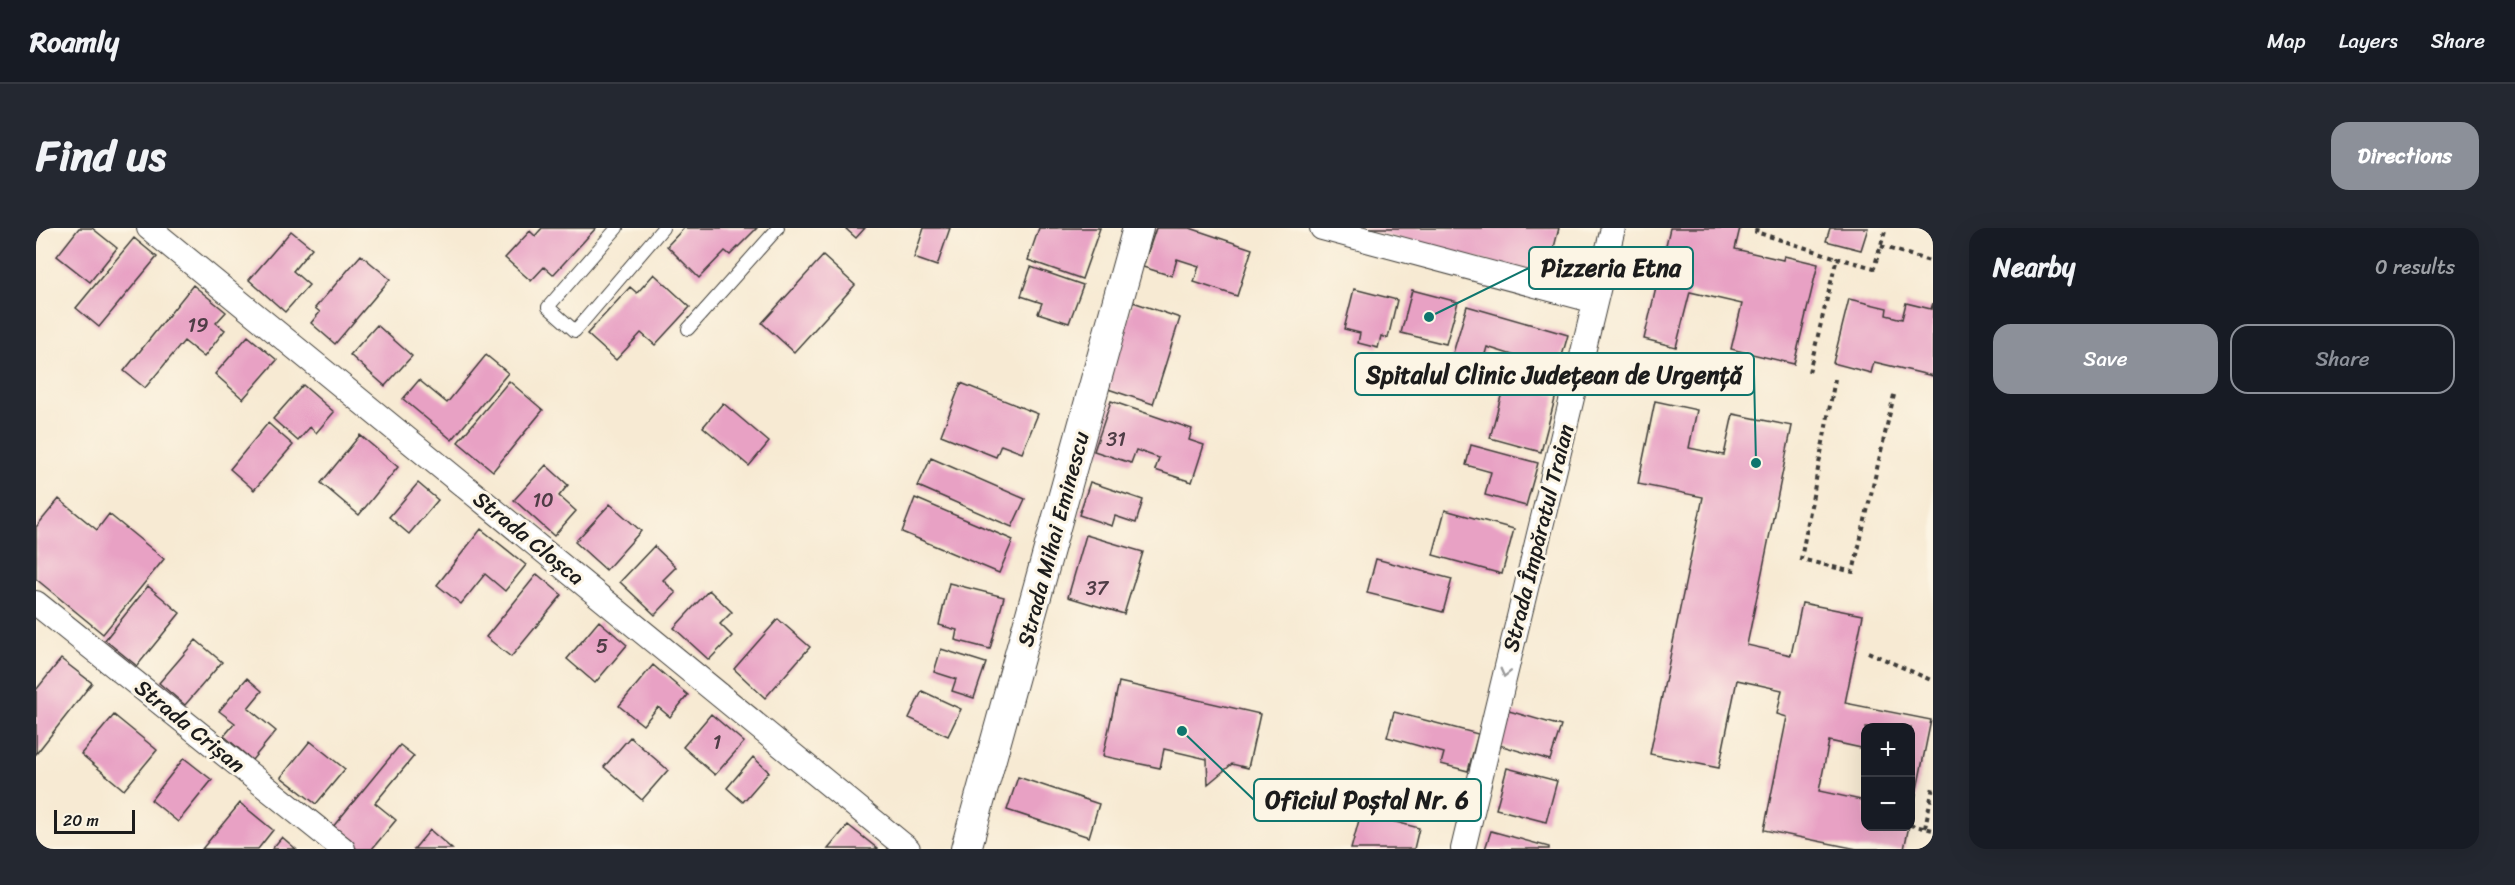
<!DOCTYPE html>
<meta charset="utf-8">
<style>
:root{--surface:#171b24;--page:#242831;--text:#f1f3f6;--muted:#9ea1a6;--line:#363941;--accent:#8c9099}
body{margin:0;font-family:Sriracha,sans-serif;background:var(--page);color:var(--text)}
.controls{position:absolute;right:18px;bottom:18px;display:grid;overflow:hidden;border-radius:12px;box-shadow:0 6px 24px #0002}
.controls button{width:54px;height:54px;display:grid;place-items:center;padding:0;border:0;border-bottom:2px solid var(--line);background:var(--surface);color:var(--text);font:30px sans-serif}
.scale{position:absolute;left:18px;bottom:15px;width:81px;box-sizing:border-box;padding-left:6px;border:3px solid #1c1c1c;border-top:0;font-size:16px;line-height:21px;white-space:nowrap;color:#1c1c1c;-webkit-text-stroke:4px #fcf5e5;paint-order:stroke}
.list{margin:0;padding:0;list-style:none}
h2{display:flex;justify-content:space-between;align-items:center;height:78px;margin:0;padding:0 24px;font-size:26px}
h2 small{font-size:20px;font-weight:400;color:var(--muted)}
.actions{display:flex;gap:12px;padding:18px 24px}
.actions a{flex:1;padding:14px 0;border:2px solid var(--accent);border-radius:18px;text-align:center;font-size:21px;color:var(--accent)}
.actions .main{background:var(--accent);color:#fff}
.map{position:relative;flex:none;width:1897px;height:621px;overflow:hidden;border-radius:18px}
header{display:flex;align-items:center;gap:36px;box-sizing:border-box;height:84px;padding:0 30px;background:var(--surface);border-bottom:2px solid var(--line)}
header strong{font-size:28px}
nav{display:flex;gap:33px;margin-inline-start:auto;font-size:21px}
.intro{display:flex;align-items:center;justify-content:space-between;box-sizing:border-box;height:144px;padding:0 36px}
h1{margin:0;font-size:42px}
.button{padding:15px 27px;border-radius:18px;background:var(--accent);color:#fff;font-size:21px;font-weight:700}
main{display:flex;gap:36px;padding:0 36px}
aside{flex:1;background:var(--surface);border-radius:18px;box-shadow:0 6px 24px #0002}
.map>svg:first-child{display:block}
.building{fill:#e8a1c4}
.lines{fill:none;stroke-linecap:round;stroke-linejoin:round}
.service-casing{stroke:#3d3b37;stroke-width:14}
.minor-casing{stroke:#3d3b37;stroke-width:26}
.tertiary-casing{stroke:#3d3b37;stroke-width:32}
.path{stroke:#3d3b37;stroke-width:4;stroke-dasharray:4.5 4.5;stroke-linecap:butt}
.service{stroke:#fff;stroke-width:12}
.minor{stroke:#fff;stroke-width:24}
.tertiary{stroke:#fff;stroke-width:30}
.oneway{stroke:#999}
.labels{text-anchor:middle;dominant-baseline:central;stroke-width:6;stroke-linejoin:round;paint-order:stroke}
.number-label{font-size:20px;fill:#4f3d46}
.street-label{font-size:22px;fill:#1c1c1c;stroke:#fcf5e5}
.leader{fill:none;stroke:#0f766e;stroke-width:2}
.callout-dot{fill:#0f766e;stroke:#fcf5e5;stroke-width:2}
.callout{fill:#fcf5e5;stroke:#0f766e;stroke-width:2}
.callout-label{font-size:24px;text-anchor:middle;font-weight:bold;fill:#1c1c1c}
</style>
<header>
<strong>Roamly</strong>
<nav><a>Map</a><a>Layers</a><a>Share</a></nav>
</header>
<div class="intro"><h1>Find us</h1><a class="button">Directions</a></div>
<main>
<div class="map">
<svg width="1897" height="621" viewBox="0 0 1897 621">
<rect width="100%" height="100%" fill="#fcf5e5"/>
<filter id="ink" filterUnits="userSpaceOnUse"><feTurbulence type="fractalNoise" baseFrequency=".0167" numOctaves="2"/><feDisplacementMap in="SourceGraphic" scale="12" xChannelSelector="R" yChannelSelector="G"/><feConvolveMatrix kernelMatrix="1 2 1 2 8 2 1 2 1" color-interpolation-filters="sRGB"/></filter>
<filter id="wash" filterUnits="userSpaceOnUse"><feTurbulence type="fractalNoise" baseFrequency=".008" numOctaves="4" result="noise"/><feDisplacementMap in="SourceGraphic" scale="24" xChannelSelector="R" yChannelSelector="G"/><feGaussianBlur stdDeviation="1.35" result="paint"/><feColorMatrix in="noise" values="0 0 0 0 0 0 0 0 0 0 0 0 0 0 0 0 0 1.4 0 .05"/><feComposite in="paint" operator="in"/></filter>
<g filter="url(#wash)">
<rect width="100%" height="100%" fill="#f7ead3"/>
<g id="blocks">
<path class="building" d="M43 0H56L81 20 54 54 21 28Z
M506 0H560L517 47 508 39 495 53 469 30 494 3 499 8Z
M648 0H721L694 27 689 23 663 50 631 18Z
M809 0H829L820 10Z
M888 0H914L901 38 878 30Z
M1003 0H1064L1046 51 992 32Z
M1120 0H1154L1216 21 1201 68 1158 54 1163 38 1141 31 1136 48 1107 39Z
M1320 0H1523L1515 31 1508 30 1504 47Z
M1634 0H1704L1699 21 1747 32 1748 28 1782 36 1758 136 1695 121 1706 76 1654 64 1640 119 1608 111Z
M1794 0H1832L1825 22 1790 13Z
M255 3 276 20 257 43 273 57 249 84 213 52Z
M98 10 121 29 63 99 40 80Z
M325 27 354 51 299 116 275 95 284 84 279 80Z
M787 28 819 57 758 124 726 95Z
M995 39 1047 57 1033 95 1002 85 1006 75 985 68Z
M618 46 654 79 619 117 605 105 580 132 551 106 594 59 601 65Z
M157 57 190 84 180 95 189 102 168 129 148 113 109 160 88 143Z
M1318 61 1361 72 1352 110 1345 108 1342 120 1322 115 1324 105 1308 101Z
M1376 62 1422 74 1410 116 1365 105Z
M1813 71 1851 80 1850 87 1866 91 1870 75 1895 81 1897 75V148L1838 134 1835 145 1797 135Z
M1097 74 1144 90 1117 176 1069 160Z
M1431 78 1532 107 1518 156 1484 147 1489 131 1451 119 1442 151 1412 142Z
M341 97 376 128 349 158 314 127Z
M212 108 241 132 207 171 179 146Z
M450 127 472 145 416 212 367 171 383 152 411 175Z
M473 153 507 182 457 243 422 214Z
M1469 153 1520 167 1505 224 1454 210Z
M925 155 1002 186 986 225 965 217 960 229 905 207Z
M267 157 298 184 280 205 274 199 262 213 237 191Z
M1075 173 1156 201 1153 212 1168 217 1156 254 1119 242 1123 230 1100 222 1095 235 1058 223Z
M1619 173 1661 182 1653 220 1688 227 1697 186 1756 198 1711 417 1755 427 1766 375 1827 387 1809 475 1895 492 1876 586 1875 500H1830V521L1793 513 1783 563 1830 573V598H1873L1868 621H1821L1728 602 1751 489 1741 486 1746 462 1701 452 1683 540 1614 526 1667 269 1602 256Z
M687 175 733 214 713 238 667 199Z
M232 195 257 217 218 262 194 241Z
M324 207 362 239 323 287 285 255Z
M1435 217 1502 235 1490 278 1449 267 1455 244 1430 237Z
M895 230 989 271 976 299 882 258Z
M510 237 532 257 523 268 540 283 518 308 478 272Z
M1054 254 1107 272 1100 295 1079 288 1076 298 1043 287Z
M382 255 402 272 373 306 353 289Z
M879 270 977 312 963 345 866 304Z
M23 271 61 302 73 286 128 331 67 406 0 351V299Z
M574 276 605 303 570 342 539 314Z
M1409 282 1478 301 1466 346 1397 327Z
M445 301 490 337 469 363 449 346 425 376 401 357Z
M1050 307 1107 324 1088 386 1032 369Z
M618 318 640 339 627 352 640 365 619 387 584 354Z
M1340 331 1416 351 1407 384 1331 365Z
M501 346 526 367 475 429 450 409Z
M913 355 968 369 954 421 919 412 921 402 903 397Z
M112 358 144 385 101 438 69 412Z
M673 362 696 384 684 396 696 408 673 432 638 400Z
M742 391 774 419 729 470 698 441Z
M563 393 591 417 559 455 531 431Z
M160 412 186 434 149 477 123 455Z
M905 421 950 435 938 470 916 463 920 451 898 444Z
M25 431 56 455 0 526V462Z
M617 437 652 467 634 489 622 479 607 497 583 478Z
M211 450 226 463 212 480 240 503 216 532 188 508 199 495 183 483Z
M1083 454 1224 486 1212 540 1196 536 1172 556 1171 531 1128 521 1124 540 1067 528Z
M886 463 925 481 912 508 873 490Z
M1473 483 1525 498 1514 532 1463 517Z
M1358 484 1442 506 1432 543 1405 536 1408 525 1351 509Z
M675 486 708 514 679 547 647 519Z
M78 487 121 522 88 562 45 526Z
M594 509 632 542 606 572 568 539Z
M274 513 309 541 280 576 245 549Z
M364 517 378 528 339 575 360 592 336 621H321L296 600Z
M717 529 733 544 707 574 691 560Z
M148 530 176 552 142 594 115 572Z
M1471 540 1521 553 1510 594 1460 581Z
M982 549 1063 576 1053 609 971 582Z
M204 575 237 602 222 621H166Z
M1325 585 1383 600 1378 621H1315Z
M812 597 842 621H792Z
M394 602 416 621H378Z
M1455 603 1513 619V621H1449Z
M246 609 260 621H236Z"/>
</g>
</g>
<g filter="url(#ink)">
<use href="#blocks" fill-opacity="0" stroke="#3d3b37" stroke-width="1.5"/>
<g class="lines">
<defs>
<path id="service" d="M581 0 512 79 539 103 627 0
M652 101 742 0"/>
<path id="minor" d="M113 0 872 621
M1286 0 1559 73
M0 375 307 621
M1427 621 1577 0"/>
<path id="tertiary" d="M930 621 1102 0"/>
</defs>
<use href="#service" class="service-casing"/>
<use href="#minor" class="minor-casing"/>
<use href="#tertiary" class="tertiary-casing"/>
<path class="path" d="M1721 0 1720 4 1801 30
M1845 18 1897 34
M1773 144 1801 30 1838 40 1850 0
M1799 151 1765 331 1817 344 1858 167
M1832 424 1897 453
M1874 597 1897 602
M1889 600 1897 559"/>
<use href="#service" class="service"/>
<use href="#minor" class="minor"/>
<use href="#tertiary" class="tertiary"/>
</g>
<defs><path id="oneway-chevron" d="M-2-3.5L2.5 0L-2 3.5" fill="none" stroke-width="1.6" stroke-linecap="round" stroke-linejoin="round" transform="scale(1.5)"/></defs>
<use class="oneway" href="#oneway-chevron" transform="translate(1469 445) rotate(104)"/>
</g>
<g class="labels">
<g class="number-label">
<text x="162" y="97">19</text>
<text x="1080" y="211">31</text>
<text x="507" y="272">10</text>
<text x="1061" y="360">37</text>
<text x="566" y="418">5</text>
<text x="681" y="514">1</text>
</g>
<g class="street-label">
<text transform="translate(493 310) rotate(39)">Strada Cloșca</text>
<text transform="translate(1502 310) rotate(-76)">Strada Împăratul Traian</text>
<text transform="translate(1017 311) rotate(-75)">Strada Mihai Eminescu</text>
<text transform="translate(154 498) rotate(39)">Strada Crișan</text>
</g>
</g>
<path class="leader" d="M1393 89L1493 40M1720 235L1718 146M1146 503L1218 572"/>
<g class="callout-dot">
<circle cx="1393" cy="89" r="6"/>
<circle cx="1720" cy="235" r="6"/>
<circle cx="1146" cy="503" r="6"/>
</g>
<g class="callout">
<rect x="1493" y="19" width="164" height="42" rx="6"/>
<rect x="1319" y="125" width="399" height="42" rx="6"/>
<rect x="1218" y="551" width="227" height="42" rx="6"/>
</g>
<g class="callout-label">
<text x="1575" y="48">Pizzeria Etna</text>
<text x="1518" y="155">Spitalul Clinic Județean de Urgență</text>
<text x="1331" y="580">Oficiul Poștal Nr. 6</text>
</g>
</svg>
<div class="controls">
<button>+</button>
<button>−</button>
</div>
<div class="scale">20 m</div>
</div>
<aside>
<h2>Nearby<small>0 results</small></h2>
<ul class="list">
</ul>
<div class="actions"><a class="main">Save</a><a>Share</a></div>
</aside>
</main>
